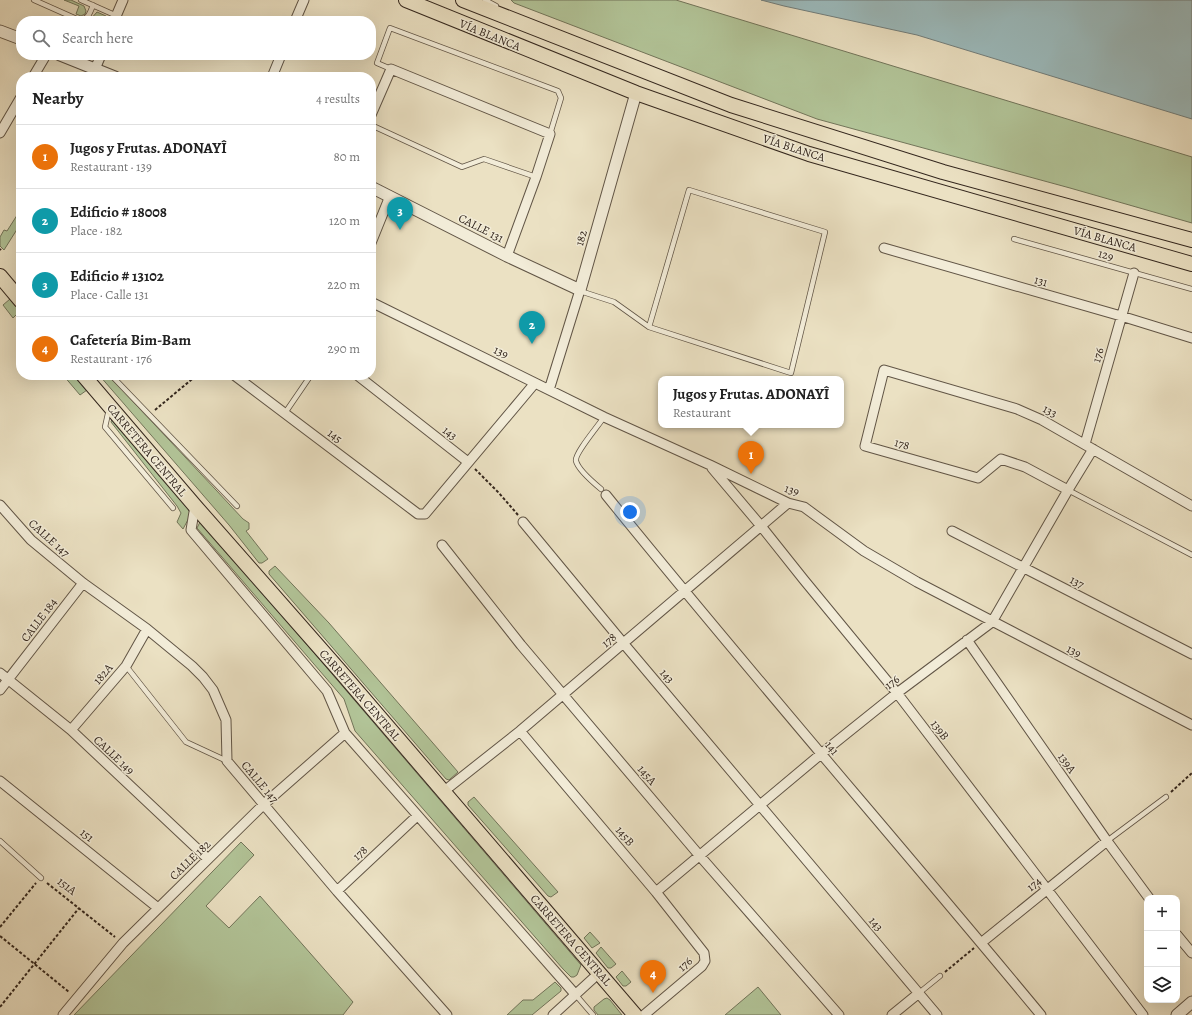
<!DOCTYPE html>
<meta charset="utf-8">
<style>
:root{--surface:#fff;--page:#f6f6f6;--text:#222;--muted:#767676;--line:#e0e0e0;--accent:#1a73e8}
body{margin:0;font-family:Alegreya,serif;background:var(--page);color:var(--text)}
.controls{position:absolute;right:12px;bottom:12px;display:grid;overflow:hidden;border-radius:8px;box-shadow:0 4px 16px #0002}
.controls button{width:36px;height:36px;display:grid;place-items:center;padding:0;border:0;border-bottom:1px solid var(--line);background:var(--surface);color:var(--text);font:20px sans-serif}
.you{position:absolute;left:630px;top:512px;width:14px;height:14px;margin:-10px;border:3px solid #fff;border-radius:50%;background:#1a73e8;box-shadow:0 0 0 6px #1a73e833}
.badge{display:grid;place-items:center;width:26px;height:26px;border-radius:50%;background:var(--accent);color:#fff;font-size:13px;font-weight:700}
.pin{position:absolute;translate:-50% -33px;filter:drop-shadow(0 1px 2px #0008)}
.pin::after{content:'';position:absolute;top:21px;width:14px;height:12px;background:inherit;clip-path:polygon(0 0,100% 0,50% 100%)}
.popup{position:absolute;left:658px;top:376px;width:186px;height:52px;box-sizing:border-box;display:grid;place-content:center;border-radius:8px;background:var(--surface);filter:drop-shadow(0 1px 3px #0005);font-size:13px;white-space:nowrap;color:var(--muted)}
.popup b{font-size:15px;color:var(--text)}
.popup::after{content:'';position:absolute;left:50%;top:100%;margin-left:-8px;border:8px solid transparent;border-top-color:var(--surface)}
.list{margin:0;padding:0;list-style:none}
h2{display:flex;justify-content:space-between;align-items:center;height:52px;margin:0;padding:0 16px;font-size:17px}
h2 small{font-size:13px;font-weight:400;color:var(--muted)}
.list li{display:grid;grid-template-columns:26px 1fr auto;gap:12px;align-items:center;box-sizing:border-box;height:64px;padding:0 16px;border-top:1px solid var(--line)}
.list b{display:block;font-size:15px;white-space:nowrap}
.list p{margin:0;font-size:13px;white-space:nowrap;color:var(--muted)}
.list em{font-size:13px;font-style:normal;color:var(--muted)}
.icon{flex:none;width:22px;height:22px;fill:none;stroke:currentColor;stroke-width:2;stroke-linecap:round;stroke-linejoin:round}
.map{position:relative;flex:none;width:1192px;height:1015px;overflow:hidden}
.search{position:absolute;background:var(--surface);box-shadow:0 4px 16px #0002;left:16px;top:16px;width:360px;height:44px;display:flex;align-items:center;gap:10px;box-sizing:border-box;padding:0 14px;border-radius:16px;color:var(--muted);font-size:15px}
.panel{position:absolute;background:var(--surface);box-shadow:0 4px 16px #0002;left:16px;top:72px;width:360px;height:308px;border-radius:16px}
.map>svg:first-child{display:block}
.green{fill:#b2c498;stroke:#72755a}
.water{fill:#9cbbbd;stroke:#727f7d}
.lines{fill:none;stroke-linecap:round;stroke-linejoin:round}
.service-casing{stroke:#615546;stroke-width:6}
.minor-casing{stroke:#615546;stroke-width:11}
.tertiary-casing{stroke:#615546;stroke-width:13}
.primary-casing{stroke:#33261d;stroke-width:16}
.trunk-casing{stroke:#33261d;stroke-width:16}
.path{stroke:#33261d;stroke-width:2;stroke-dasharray:3 2;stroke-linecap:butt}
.service{stroke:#f2ecd8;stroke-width:4.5}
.minor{stroke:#f2ecd8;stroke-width:9}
.tertiary{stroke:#f2ecd8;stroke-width:11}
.primary{stroke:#ebe1c3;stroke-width:14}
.trunk{stroke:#ebe1c3;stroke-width:14}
.labels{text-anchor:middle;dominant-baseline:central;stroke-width:3;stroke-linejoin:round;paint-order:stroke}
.street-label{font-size:12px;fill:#33261d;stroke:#f2ecd8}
</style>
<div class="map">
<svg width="1192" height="1015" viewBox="0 0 1192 1015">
<rect width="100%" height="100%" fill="#ebe1c3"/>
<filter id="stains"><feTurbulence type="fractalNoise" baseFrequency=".005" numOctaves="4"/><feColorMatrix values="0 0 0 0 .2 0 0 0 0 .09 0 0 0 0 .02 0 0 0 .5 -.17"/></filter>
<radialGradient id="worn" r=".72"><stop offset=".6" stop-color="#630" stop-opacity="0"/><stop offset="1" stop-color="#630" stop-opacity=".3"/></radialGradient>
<path class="green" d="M64 0H71L84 6 86 11 85 14 81 16 76 14 79 6Z
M511 0H676L1192 157V223L1070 188 817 119 514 3Z
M97 12 106 16 107 21H89Z
M21 209V223L4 250 0 246V237L4 230 7 231Z
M10 299 13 300 21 310 13 318 3 305Z
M63 375H78L87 390 80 395Z
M99 375H108L216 490 243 519 249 523V529L246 531 268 559 262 563H259L229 525Z
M112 419 191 509 190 516 183 529 177 522 181 513 177 506 111 422Z
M200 522H202L581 965 577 975 574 977H571L563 969 355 731 344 699 197 528Z
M275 566 329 623 458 772 449 780 446 779 269 574V571Z
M474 797 558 892 551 897 548 896 468 805V802Z
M241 842 254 855 206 906 229 928 260 896 353 1002 343 1015H74Z
M590 932 600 943 592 948 584 938Z
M601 947 616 964 611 968H608L596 953Z
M622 971 631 982 626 986H623L616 977Z
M555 982 561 988V991L532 1015H507L523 1000H533Z
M758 987 781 1015H725Z
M607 998 610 1000 622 1015H598L594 1010V1007L604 999Z"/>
<path class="water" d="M761 0H1192V119L917 35 784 6Z"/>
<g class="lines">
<defs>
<path id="service" d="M34 0 79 20C88 20 90 13 93 5
M81 0 117 16
M485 0 496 6
M391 69 377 63 390 28 558 91 561 98 550 134
M371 125 462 167 484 159 536 177
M1014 239 1192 289
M580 291 614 302 649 327 791 373 825 232 689 190 649 327
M111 375 237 506
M109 409 105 427 173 508
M285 413 311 375
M601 489C595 484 578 469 576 461 574 454 599 425 604 417
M1068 490 1192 555
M126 666 186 742 227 761
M0 841 41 878
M1107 841 1166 797
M919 993 940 976
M575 994 593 1015"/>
<path id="minor" d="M114 21 123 0
M295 21 304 0
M95 69 101 55
M33 77 46 55
M272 77 281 55
M371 115 391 69 550 134 536 177 507 256
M0 133 21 97
M371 243 390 196
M884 248 1121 316 1192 338
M371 302 604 417 710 465 788 503 804 507 864 551 917 582 1192 725
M234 375 418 514H425L535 383
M357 375 468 462
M549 390 580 290
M1085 444 1134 273
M712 468 761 526 804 580 897 693 1143 1015
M1068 490 1025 467 1001 459 978 478 865 446 884 370 1017 409 1042 420 1192 506
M606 495C748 671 897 841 1041 1015
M0 505 31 540 83 583 147 629 192 666 203 677 213 690 226 720 227 761 337 891 447 1015
M195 506 191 530 327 691 345 733 575 994
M523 522 624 644 937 1015
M952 531 1192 654
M442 545 521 645 699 855 839 1015
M967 640 1107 841 1149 898
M0 673 71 730 208 859
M0 690 83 583
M71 730 126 666 147 629
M520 731 656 892 704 953 705 961 702 966 644 1015
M0 781 158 908
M443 792 520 731 788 503
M337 891 417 816
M656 892 821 754 897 693 992 622 1068 490 1093 449
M1177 935 1192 953
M981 943 1107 841
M63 1015 123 943 263 805 345 733
M553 1015 599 973
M892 1015 919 993"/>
<path id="tertiary" d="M0 31 21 39
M60 55 115 77
M371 187 507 256 580 290 636 93
M1177 1015 1192 1002"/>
<path id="primary" d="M0 276 21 301
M83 375 195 506 340 671 635 1015"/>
<path id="trunk" d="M406 0 636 93 809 154 1192 264
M463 0 731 105 943 172 1192 240"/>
</defs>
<use href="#service" class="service-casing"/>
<use href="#minor" class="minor-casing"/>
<use href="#tertiary" class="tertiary-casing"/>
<use href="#primary" class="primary-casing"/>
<use href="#trunk" class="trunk-casing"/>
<path class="path" d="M0 249 1 250
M155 410 197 375
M475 469 499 493 518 515
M1171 792 1192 773
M47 883 115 937
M0 927 36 883
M0 936 69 992
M945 972 974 948
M0 1007 79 908"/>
<use href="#service" class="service"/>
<use href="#minor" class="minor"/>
<use href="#tertiary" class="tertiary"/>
<use href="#primary" class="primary"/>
<use href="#trunk" class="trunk"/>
</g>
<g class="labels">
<g class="street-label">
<text transform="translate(490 35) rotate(22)">VÍA BLANCA</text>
<text transform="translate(794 148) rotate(18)">VÍA BLANCA</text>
<text transform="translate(481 228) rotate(27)">CALLE 131</text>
<text transform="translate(581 238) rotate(-74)">182</text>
<text transform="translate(1105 239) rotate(16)">VÍA BLANCA</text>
<text transform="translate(1106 255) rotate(16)">129</text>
<text transform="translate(1041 281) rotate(16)">131</text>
<text transform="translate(501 352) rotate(26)">139</text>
<text transform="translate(1098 355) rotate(-74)">176</text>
<text transform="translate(1050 411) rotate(27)">133</text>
<text transform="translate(450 433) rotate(38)">143</text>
<text transform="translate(335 436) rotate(37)">145</text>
<text transform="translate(902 444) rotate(16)">178</text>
<text transform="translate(147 450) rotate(50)">CARRETERA CENTRAL</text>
<text transform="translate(792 490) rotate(19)">139</text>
<text transform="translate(49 538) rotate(42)">CALLE 147</text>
<text transform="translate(1077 582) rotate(27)">137</text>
<text transform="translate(39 620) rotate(-53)">CALLE 184</text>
<text transform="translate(609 640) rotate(-40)">178</text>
<text transform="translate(1074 651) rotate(27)">139</text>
<text transform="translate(103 674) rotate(-49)">182А</text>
<text transform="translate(667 676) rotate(50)">143</text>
<text transform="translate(892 682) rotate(-38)">176</text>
<text transform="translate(360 695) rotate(49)">CARRETERA CENTRAL</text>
<text transform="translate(940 730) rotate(53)">139B</text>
<text transform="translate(832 748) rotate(50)">141</text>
<text transform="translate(114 755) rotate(43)">CALLE 149</text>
<text transform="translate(1067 763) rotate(55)">139A</text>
<text transform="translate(647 775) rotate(50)">145A</text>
<text transform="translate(260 782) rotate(50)">CALLE 147</text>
<text transform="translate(87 835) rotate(39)">151</text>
<text transform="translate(625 836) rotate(50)">145B</text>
<text transform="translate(360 853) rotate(-43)">178</text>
<text transform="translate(190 860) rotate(-44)">CALLE 182</text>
<text transform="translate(1034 884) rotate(-39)">174</text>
<text transform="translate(67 886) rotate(39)">151A</text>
<text transform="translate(876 924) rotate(50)">143</text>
<text transform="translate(571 940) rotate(49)">CARRETERA CENTRAL</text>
<text transform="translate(685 964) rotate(-42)">176</text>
</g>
</g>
<rect width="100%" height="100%" filter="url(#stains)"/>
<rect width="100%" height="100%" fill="url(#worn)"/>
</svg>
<div class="controls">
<button>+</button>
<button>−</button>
<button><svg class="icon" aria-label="layers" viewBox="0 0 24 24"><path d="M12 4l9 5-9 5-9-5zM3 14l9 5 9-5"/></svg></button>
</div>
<div class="you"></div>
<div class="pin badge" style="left:751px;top:474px;background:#e8710a">1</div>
<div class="popup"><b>Jugos y Frutas. ADONAYÎ</b>Restaurant</div>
<div class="pin badge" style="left:532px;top:344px;background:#0f9aa8">2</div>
<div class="pin badge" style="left:400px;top:230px;background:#0f9aa8">3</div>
<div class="pin badge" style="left:653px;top:993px;background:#e8710a">4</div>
<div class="search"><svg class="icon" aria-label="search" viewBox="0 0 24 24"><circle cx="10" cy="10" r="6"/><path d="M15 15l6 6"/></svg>Search here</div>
<section class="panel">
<h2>Nearby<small>4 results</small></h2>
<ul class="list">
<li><span class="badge" style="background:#e8710a">1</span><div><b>Jugos y Frutas. ADONAYÎ</b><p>Restaurant · 139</p></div><em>80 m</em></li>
<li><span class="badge" style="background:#0f9aa8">2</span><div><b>Edificio # 18008</b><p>Place · 182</p></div><em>120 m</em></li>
<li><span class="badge" style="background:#0f9aa8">3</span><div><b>Edificio # 13102</b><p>Place · Calle 131</p></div><em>220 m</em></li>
<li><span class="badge" style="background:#e8710a">4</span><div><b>Cafetería Bim-Bam</b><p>Restaurant · 176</p></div><em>290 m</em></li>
</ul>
</section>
</div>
